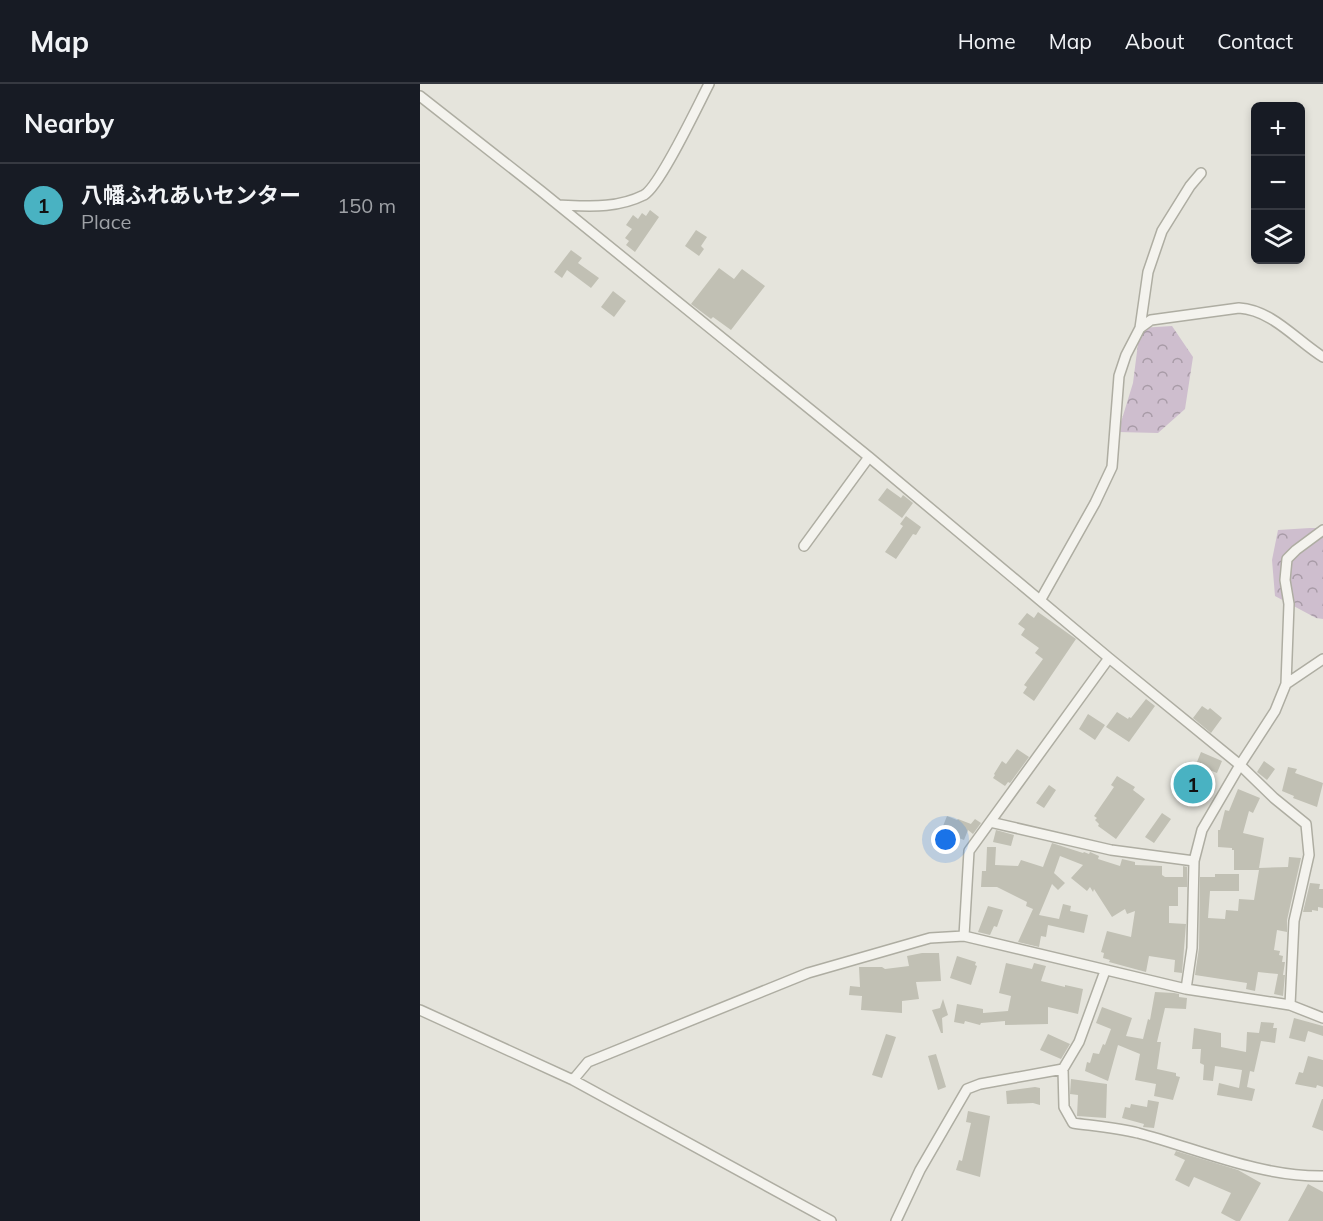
<!DOCTYPE html>
<meta charset="utf-8">
<style>
:root{--surface:#171b24;--page:#20242c;--text:#f1f3f6;--muted:#9ea1a6;--line:#363941;--accent:#49b2c2}
body{margin:0;font-family:Mulish,"Noto Sans JP",sans-serif;background:var(--page);color:var(--text)}
.controls{position:absolute;right:18px;top:18px;display:grid;overflow:hidden;border-radius:9px;box-shadow:0 3px 9px #0003}
.controls button{width:54px;height:54px;display:grid;place-items:center;padding:0;border:0;border-bottom:2px solid var(--line);background:var(--surface);color:var(--text);font:30px sans-serif}
.you{position:absolute;left:526px;top:756px;width:21px;height:21px;margin:-15px;border:4px solid #fff;border-radius:50%;background:#1a73e8;box-shadow:0 0 0 9px #1a73e833}
.badge{display:grid;place-items:center;width:39px;height:39px;border-radius:50%;background:var(--accent);color:#111;font-size:20px;font-weight:700}
.pin{position:absolute;translate:-50% -50%;border:3px solid #fff;box-shadow:0 2px 6px #0006}
.list{margin:0;padding:0;list-style:none}
h2{display:flex;justify-content:space-between;align-items:center;height:78px;margin:0;padding:0 24px;font-size:26px}
h2 small{font-size:20px;font-weight:400;color:var(--muted)}
.list li{display:grid;grid-template-columns:39px 1fr auto;gap:18px;align-items:center;box-sizing:border-box;height:84px;padding:0 24px;border-top:2px solid var(--line)}
.list b{display:block;font-size:22px;white-space:nowrap}
.list p{margin:0;font-size:20px;white-space:nowrap;color:var(--muted)}
.list em{font-size:20px;font-style:normal;color:var(--muted)}
.icon{flex:none;width:33px;height:33px;fill:none;stroke:currentColor;stroke-width:2;stroke-linecap:round;stroke-linejoin:round}
.map{position:relative;flex:none;width:903px;height:1137px;overflow:hidden}
header{display:flex;align-items:center;gap:36px;box-sizing:border-box;height:84px;padding:0 30px;background:var(--surface);border-bottom:2px solid var(--line)}
header strong{font-size:28px}
nav{display:flex;gap:33px;margin-inline-start:auto;font-size:21px}
main{display:flex}
aside{flex:1;background:var(--surface)}
.map>svg:first-child{display:block}
.forest{fill:url(#forest-crowns)}
.building{fill:#c1c0b4}
.lines{fill:none;stroke-linecap:round;stroke-linejoin:round}
.street-casing{stroke:#aeada2;stroke-width:12}
.street{stroke:#f4f3ee;stroke-width:9}
</style>
<header>
<strong>Map</strong>
<nav><a>Home</a><a>Map</a><a>About</a><a>Contact</a></nav>
</header>
<main>
<aside>
<h2>Nearby<small></small></h2>
<ul class="list">
<li><span class="badge">1</span><div><b>八幡ふれあいセンター</b><p>Place</p></div><em>150 m</em></li>
</ul>
</aside>
<div class="map">
<svg width="903" height="1137" viewBox="0 0 903 1137">
<defs>
<pattern id="forest-crowns" width="20" height="18" patternUnits="userSpaceOnUse" patternTransform="scale(1.5)"><rect width="20" height="18" fill="#cebece"/><path d="M2 6a3 3 0 1 1 6 0M12 15a3 3 0 1 1 6 0" fill="none" stroke="#a89ba7"/></pattern>
</defs>
<rect width="100%" height="100%" fill="#e5e4dc"/>
<path class="forest" d="M752 242 773 273 765 325 738 349 698 348 713 299 720 244Z
M890 444H903V535L896 534 855 512 852 476 858 446Z"/>
<path class="building" d="M230 126 239 133 215 168 206 161 209 157 205 154 212 145 206 141 213 131 218 135 222 129 226 132Z
M276 146 287 153 281 162 284 165 279 172 265 162Z
M151 166 162 174 158 179 179 194 171 204 147 186 142 194 134 188Z
M299 184 314 195 322 185 345 202 311 246 293 233 291 235 271 220Z
M193 207 206 217 194 233 181 223Z
M467 404 481 414 483 411 493 419 482 434 458 416Z
M486 432 501 443 496 451 493 450 476 475 465 468 483 442 480 440Z
M618 528 656 555 614 617 603 609 607 603 604 601 623 575 615 569 619 564 601 551 605 545 598 540 607 529 614 534Z
M726 615 735 622 709 658 686 643 697 628 708 635 709 633 711 634Z
M782 622 788 626 790 624 802 634 791 649 773 634Z
M668 630 685 641 675 656 659 645Z
M597 665 609 673 590 699 588 698 585 702 573 694 575 691 574 690 582 677 586 680Z
M781 668 802 677 797 689 792 687 779 719 769 715 770 712 756 706 765 684 773 688Z
M844 677 855 685 847 696 837 688Z
M868 683 877 685 875 689 903 699 897 723 873 714 874 712 862 707Z
M697 692 715 703 713 706 725 715 696 755 678 742 679 740 675 736 677 734 674 732 694 703 691 701Z
M629 701 636 706 624 724 616 719Z
M818 705 840 714 833 729 829 727 823 749 844 754 839 784 868 783 869 773 881 774 867 836V848L857 846 854 866 860 867 859 871 863 872 862 878H865L863 891H865L863 912 854 910 858 890 838 888 835 907 826 905 827 899 775 891 779 864 780 793H795V790H819V807H790L788 834 805 835 806 826 818 827 819 815 834 816 839 786H814V766H812V764L798 763V746H800L805 726 809 727Z
M742 729 751 735 734 759 725 753Z
M527 732 537 736 538 735 551 740 550 741 555 735 561 739 553 750 548 746 544 756 521 747Z
M576 746 594 751 591 762 573 758Z
M632 759 663 769 664 768 669 770 670 768 679 772 678 775 700 782 702 775 715 778V781L742 782V791L745 793H763V782L767 783V803H758V822H749V839L766 840 762 889 754 888 755 876 729 872 726 888 689 878 690 876 683 874 684 869 681 868 687 847 711 853 715 827 707 830 705 825 692 833 674 805 673 808 670 803 667 807 651 794 663 781 640 772 634 789 645 799 638 806 632 800 619 831 639 835 643 820 651 822 650 827 668 831 664 849 628 841 626 853 621 852 619 863 598 858 613 825 606 822 607 818 577 803H561L562 787H566L567 763H576L575 781 598 782 601 776 623 783Z
M890 799 900 800 899 805H903V824L898 823V827L892 826V828H883Z
M568 822 583 826 577 843 574 842 570 851 558 848Z
M502 869H519L521 897 496 898 499 915 482 917V929L441 926 442 912 429 911 430 902 440 903 439 883H462L465 885 489 882 487 872Z
M537 872 556 878 555 881 557 882 551 901 530 894Z
M586 879 612 885 614 879 626 882 621 897 645 903V901L663 905 658 930 628 923V940L585 941V937L561 939 560 941 545 937 544 940 534 938 537 920 563 925V929L588 927 591 912 579 909Z
M735 908 754 909 759 910V913L767 914 766 925 745 924 737 958H741L737 985 756 989V992L760 993 753 1016 734 1012 736 1000 715 996 720 970 698 961 688 997 665 987 667 978 670 979 673 969 679 970 683 960 685 961 691 945 676 939 682 923 712 934 706 952 723 955 728 935 730 936Z
M523 915 528 931 522 934 523 949H521L512 926 520 924Z
M874 934 903 942V952L888 947 885 958 869 954Z
M841 938 854 939 853 944H857L855 959 841 957 834 988 830 987 827 1003 835 1005 832 1017 797 1011 799 999 819 1004 822 986 795 982 793 997 783 996 784 981 780 979 781 965H772L774 944 801 949V963L826 968 827 948 839 949Z
M466 950 476 953 462 994 452 991Z
M628 950 650 960 641 975 620 966Z
M516 970 526 1003 518 1006 508 972Z
M888 972 903 976V1003L897 1001 896 1004 875 1000 879 988 883 989Z
M651 995 687 1000 686 1034 657 1032 658 1011 650 1010Z
M615 1003 620 1004V1021L613 1019 587 1020 586 1007Z
M902 1015H903V1047L892 1043Z
M728 1016 739 1018 734 1044 723 1043 724 1040 702 1034 705 1023 710 1024 711 1020 727 1023Z
M548 1027 570 1032 560 1093 536 1086 539 1076 542 1077 551 1039 546 1038Z
M756 1067 818 1086 841 1099 820 1137H816L801 1129 811 1109 774 1093 769 1103 755 1096 765 1076 754 1071Z
M888 1100 903 1108V1137H868Z"/>
<g class="lines">
<defs>
<path id="street" d="M0 12 121 107 449 373 689 574 820 681 854 714 886 740 889 771 874 837 870 921
M138 121C168 122 196 125 224 111 240 102 278 21 289 0
M720 244 731 236 819 224C852 226 876 256 903 273
M384 462 449 373
M621 515 675 419 692 383 699 292 706 271 720 244 728 188 742 147 770 102 781 89
M866 600 903 575
M570 738 691 766 774 777
M544 852 549 767 689 574
M766 905 772 864 774 777 782 746 820 681 855 627 866 600 869 520 865 496 867 475 876 466 903 446
M0 926 153 996 411 1137
M643 985 644 1023 653 1039C675 1042 697 1044 718 1049 778 1065 840 1093 903 1092
M153 996 168 978 388 889 510 854 544 852 766 905 870 921 903 934
M476 1137 500 1086 547 1005 560 1000 643 985 659 958 685 887"/>
</defs>
<use href="#street" class="street-casing"/>
<use href="#street" class="street"/>
</g>
</svg>
<div class="controls">
<button>+</button>
<button>−</button>
<button><svg class="icon" aria-label="layers" viewBox="0 0 24 24"><path d="M12 4l9 5-9 5-9-5zM3 14l9 5 9-5"/></svg></button>
</div>
<div class="you"></div>
<div class="pin badge" style="left:773px;top:700px">1</div>
</div>
</main>
